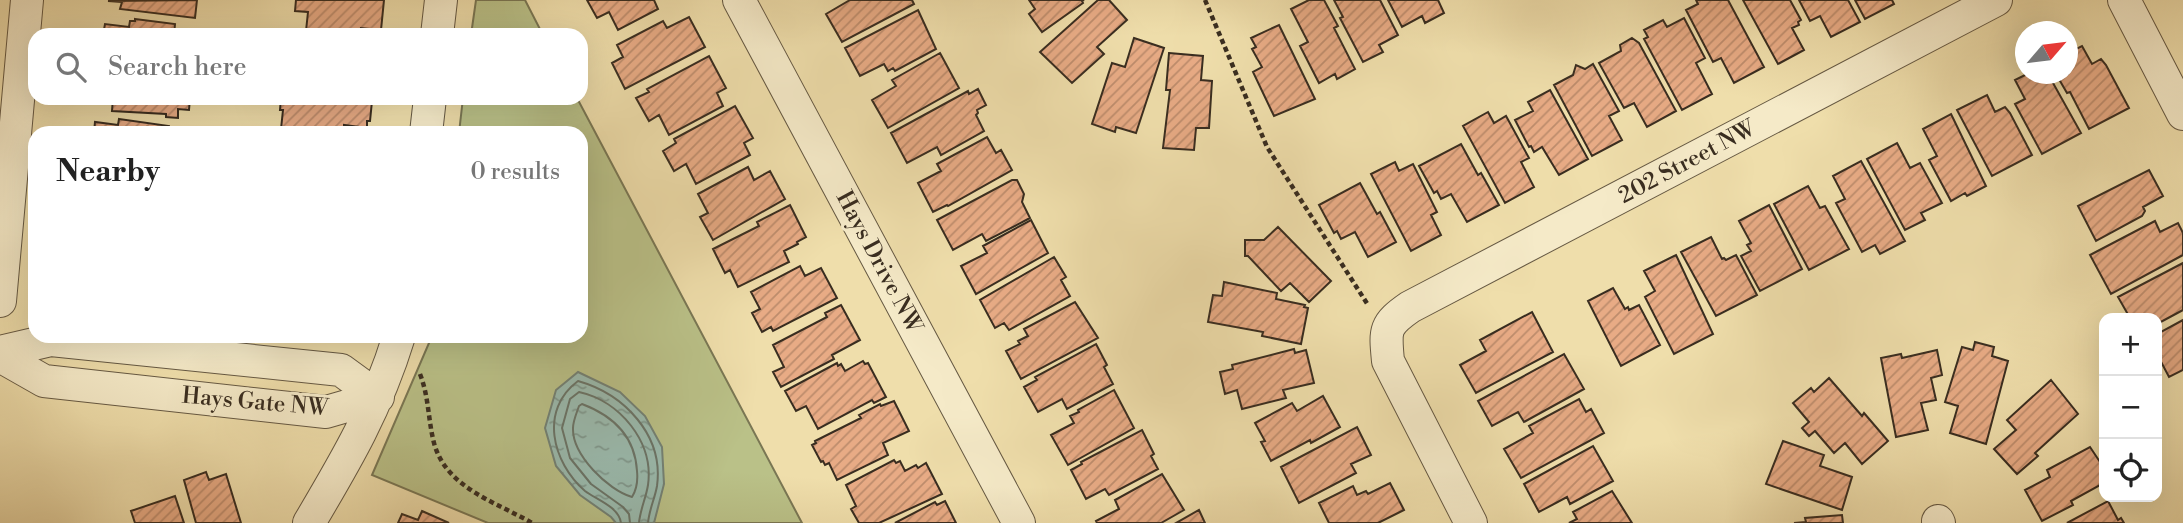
<!DOCTYPE html>
<meta charset="utf-8">
<style>
:root{--surface:#fff;--page:#f2f2f2;--text:#222;--muted:#767676;--line:#e0e0e0}
body{margin:0;font-family:"Libre Bodoni",serif;background:var(--page);color:var(--text)}
.controls{position:absolute;right:21px;bottom:21px;display:grid;overflow:hidden;border-radius:14px;box-shadow:0 7px 28px #0002}
.controls button{width:63px;height:63px;display:grid;place-items:center;padding:0;border:0;border-bottom:2px solid var(--line);background:var(--surface);color:var(--text);font:35px sans-serif}
.compass{position:absolute;left:2015px;top:21px;width:63px;height:63px;border-radius:50%;background:var(--surface);box-shadow:0 7px 28px #0002;rotate:62deg}
.list{margin:0;padding:0;list-style:none}
h2{display:flex;justify-content:space-between;align-items:center;height:91px;margin:0;padding:0 28px;font-size:30px}
h2 small{font-size:23px;font-weight:400;color:var(--muted)}
.icon{flex:none;width:38px;height:38px;fill:none;stroke:currentColor;stroke-width:2;stroke-linecap:round;stroke-linejoin:round}
.map{position:relative;flex:none;width:2183px;height:523px;overflow:hidden}
.search{position:absolute;background:var(--surface);box-shadow:0 7px 28px #0002;left:28px;top:28px;width:560px;height:77px;display:flex;align-items:center;gap:18px;box-sizing:border-box;padding:0 24px;border-radius:21px;color:var(--muted);font-size:26px}
.panel{position:absolute;background:var(--surface);box-shadow:0 7px 28px #0002;left:28px;top:126px;width:560px;height:217px;border-radius:21px}
.map>svg:first-child{display:block}
.park{fill:#bac188;stroke:#7a7754;stroke-width:2}
.water{fill:url(#water-ripples);stroke:#738276;stroke-width:2}
.lines{fill:none;stroke-linecap:round;stroke-linejoin:round}
.shore{stroke:#6a7468;stroke-width:2}
.building{fill:url(#building-hatch);stroke:#392d20;stroke-width:2}
.minor-casing{stroke:#665943;stroke-width:34}
.path{stroke:#392d20;stroke-width:4.5;stroke-dasharray:5 3.5;stroke-linecap:butt}
.minor{stroke:#f5eac8;stroke-width:32}
.labels{text-anchor:middle;dominant-baseline:central;stroke-width:6;stroke-linejoin:round;paint-order:stroke}
.street-label{font-size:23px;fill:#392d20;stroke:#f5eac8}
</style>
<div class="map">
<svg width="2183" height="523" viewBox="0 0 2183 523">
<defs>
<pattern id="water-ripples" width="26" height="14" patternUnits="userSpaceOnUse" patternTransform="scale(1.75)"><rect width="26" height="14" fill="#9abbaf"/><path d="M2 4q2-2 4 0t4 0M15 11q2-2 4 0t4 0" fill="none" stroke="#7f988e"/></pattern>
<pattern id="building-hatch" width="6" height="6" patternUnits="userSpaceOnUse" patternTransform="scale(1.75)"><rect width="6" height="6" fill="#e8ab85"/><path d="M-1 1l2-2M0 6l6-6M5 7l2-2" fill="none" stroke="#bd8c6c"/></pattern>
</defs>
<rect width="100%" height="100%" fill="#efdeab"/>
<filter id="stains"><feTurbulence type="fractalNoise" baseFrequency=".00286" numOctaves="4"/><feColorMatrix values="0 0 0 0 .2 0 0 0 0 .09 0 0 0 0 .02 0 0 0 .5 -.17"/></filter>
<radialGradient id="worn" r=".72"><stop offset=".6" stop-color="#630" stop-opacity="0"/><stop offset="1" stop-color="#630" stop-opacity=".3"/></radialGradient>
<path class="park" d="M476 0H525L543 35H471Z
M463 98H577L802 523H488L372 475 432 336H581V133H459Z"/>
<path class="water" d="M578 372 620 392 645 416 662 447 664 484 654 523H616L611 517 580 495 556 466 545 428 556 390Z"/>
<g class="lines">
<path class="shore" d="M582 404C614 416 635 436 637 471 638 481 637 489 632 497 608 490 572 455 573 428 573 421 577 412 579 406Z
M621 523C619 507 597 500 585 491 552 462 539 410 578 381 624 394 664 435 657 486 655 498 649 510 648 523
M630 523 629 514 623 507 591 484 570 458 562 428 570 399 579 392C620 401 654 442 648 485 646 498 640 510 639 523"/>
</g>
<path class="building" d="M197 0 195 18 120 9 122 2 108 1Z
M296 0H384L381 30 361 28V35L306 31 308 12 295 11Z
M587 0H654L658 9 618 30 609 12 597 18Z
M850 0H912L914 4 842 42 826 14Z
M1029 0H1084L1082 1 1083 3 1042 32 1029 14 1035 9Z
M1098 0H1109L1127 20 1097 47 1104 54 1072 83 1040 52Z
M1309 0H1324L1338 26 1334 28 1355 69 1337 79 1335 74 1319 83 1300 46 1308 42 1291 9Z
M1334 0H1380L1398 35 1379 45 1383 52 1363 62 1340 18 1343 17Z
M1388 0H1438L1444 13 1425 23 1422 16 1402 27Z
M1696 0H1728L1764 67 1734 83 1721 58 1713 62 1686 10 1698 4Z
M1743 0H1790L1801 20 1798 22 1799 25 1792 28 1804 50 1778 64Z
M1799 0H1848L1860 22 1831 37 1820 16 1810 21Z
M1855 0H1892L1894 4 1865 19Z
M918 10 936 49 895 71 893 68 888 71 884 64 860 76 845 48Z
M689 17 705 47 625 89 612 63 623 57 617 45 663 21 667 28Z
M1684 18 1705 58 1696 63 1712 94 1682 110 1644 39 1648 37 1644 30 1663 20 1667 27Z
M135 19 175 24 174 35H103L105 24 129 27 130 21H135Z
M1279 25 1315 99 1274 116 1253 72 1262 67 1252 49 1256 47 1251 38Z
M1134 38 1164 48 1136 133 1116 127 1115 132 1092 124 1112 63 1125 67Z
M1632 38 1639 43 1676 111 1647 127 1634 103 1624 108 1599 63 1621 51 1620 45Z
M2082 46 2092 64 2101 59 2106 65 2129 108 2089 129 2070 92 2067 93 2056 74H2068V53Z
M940 53 959 88 888 128 872 100 896 86 892 80Z
M1169 53 1203 56 1201 80 1212 81 1209 128H1196L1194 150 1163 148 1170 90H1166Z
M709 56 726 88 717 93 723 106 669 135 659 115 649 121 636 98 649 92 647 89Z
M1593 64 1619 111 1609 116 1622 140 1592 156 1554 85 1573 75 1576 65 1585 69Z
M2027 74H2048L2081 133 2042 154 2015 104 2025 99 2015 80Z
M978 89 986 105 977 110 978 113 976 115 984 131 941 155 937 147 907 163 891 133 968 91 969 94Z
M1550 90 1588 159 1559 175 1542 147 1534 152 1531 146 1529 147 1515 120 1533 111 1528 102Z
M1987 95 1995 112 2005 107 2010 113 2032 155 1992 176 1957 110Z
M113 98H190L189 110 178 109V118L166 117V114L112 111Z
M281 98H370L369 101H372L370 121H367V128L344 125V133H315L281 129 283 110H280Z
M735 106 753 138 744 143 750 155 696 184 686 164 674 171 663 151 676 143 674 139Z
M1488 112 1494 123 1506 116 1529 158 1521 162 1534 187 1505 203 1463 126Z
M1951 114 1986 186 1967 196 1965 193 1951 201 1929 160 1937 156 1923 129Z
M119 119 169 126V133H94L95 122 118 125Z
M987 137 996 153 1001 150 1012 170 948 206 947 205 933 212 918 183 941 171 937 164Z
M1897 143 1910 168 1920 163 1942 203 1921 213 1925 220 1905 230 1867 159Z
M1461 144 1478 175 1481 173 1499 205 1467 222 1451 194 1441 199 1437 191 1434 193 1419 166Z
M1861 161 1905 241 1880 254 1875 245 1862 252 1836 203 1845 199 1833 176Z
M1395 162 1399 171 1413 164 1437 212 1431 215 1441 235 1411 251 1371 174Z
M748 167 754 180 770 171 785 199 713 240 700 217 708 213 698 194Z
M2149 170 2163 196 2143 207 2145 211 2142 216 2096 241 2078 206Z
M1012 180H1017L1024 194 1022 202 1030 218 986 241 982 234 953 250 937 220Z
M1360 183 1377 214 1380 212 1396 242 1368 257 1355 232 1341 239 1337 231 1334 233 1319 205Z
M1808 186 1820 208 1825 206 1849 249 1809 270 1774 204Z
M790 205 806 237 797 242 798 244 784 251 789 262 738 287 730 270 725 273 713 249 759 226 757 222Z
M1769 205 1802 269 1760 291 1741 256 1751 251 1747 245 1751 243 1739 221Z
M1031 220 1048 253 976 294 961 266 987 253 983 246Z
M2155 221 2160 232 2178 223 2183 233V255L2111 294 2090 255Z
M1278 227 1331 281 1309 302 1290 283 1281 291 1248 256H1245V240H1264Z
M1711 237 1722 259 1724 258 1726 260 1736 255 1757 295 1716 316 1681 252Z
M1676 255 1713 334 1674 354 1645 297 1655 291 1644 271Z
M1054 257 1066 277 1061 280 1070 296 1009 330 1004 323 995 328 980 300Z
M2183 263V310L2157 324V318H2130L2118 297Z
M800 266 805 276 821 268 837 298 773 331 771 327 762 332 752 313 760 309 751 292Z
M1224 282 1277 293 1276 299 1305 305 1304 307 1308 308 1301 344 1262 336 1263 332 1208 322 1213 295 1222 296Z
M1613 288 1625 309 1628 307 1629 310 1639 305 1660 345 1621 366 1588 301Z
M1075 302 1098 338 1021 379 1006 351 1020 344 1018 341 1028 336 1024 329Z
M841 305 860 340 832 355 834 359 781 387 773 372 784 367 773 345 827 317 825 313Z
M1532 312 1553 352 1476 393 1460 365 1486 351 1480 340Z
M2183 320V370L2169 377 2158 356 2161 355 2157 347V334Z
M1975 342 1994 347 1992 356 2008 361 1986 444 1950 433 1958 406 1945 402 1962 347 1973 350Z
M1096 344 1107 365 1104 367 1113 384 1067 409 1062 399 1038 412 1024 387 1037 380 1035 377Z
M1294 349 1295 353 1306 350 1314 383 1283 390 1286 398 1242 409 1237 390 1225 394 1220 372 1233 369 1232 365Z
M1937 350 1942 375 1931 378 1936 400 1921 403 1928 430 1896 437 1881 358 1901 354 1902 358Z
M1564 354 1584 389 1524 422 1518 412 1492 426 1478 401Z
M863 361 865 364 868 363 886 397 874 403 872 400 818 429 806 406 796 411 785 391 837 363 838 366 841 364 845 371Z
M1829 378 1862 416 1864 413 1888 441 1862 464 1845 443 1834 453 1815 431 1809 436 1802 428 1809 422 1793 403 1811 388 1814 392Z
M2051 380 2078 414 2035 453 2038 456 2017 474 1994 449 2016 430 2007 420Z
M1114 390 1134 428 1068 465 1051 435 1074 423 1070 416 1079 412 1078 410Z
M1323 396 1340 427 1311 443 1310 440 1271 461 1261 442 1265 441 1255 423 1292 403 1297 411Z
M1579 399 1586 412 1591 409 1604 433 1521 478 1504 449 1533 433 1529 426Z
M894 401 909 431 883 443 888 455 837 480 829 463 825 465 823 461 821 462 812 445 816 443 815 441 861 418 859 415 880 404 881 406Z
M1357 427 1371 455 1351 464 1356 473 1299 503 1281 467Z
M1142 430 1154 454 1151 456 1158 469 1109 495 1105 489 1086 499 1071 470 1082 464 1081 462Z
M1783 441 1824 455 1820 466 1852 477 1842 510 1766 484Z
M1593 446 1613 481 1570 504 1567 497 1539 512 1524 484Z
M2090 447 2104 468V483L2071 501 2073 505 2042 521 2025 490 2050 477 2047 470Z
M894 460 896 463 900 461 905 471 916 465 918 468 926 463 942 494 879 523H859L851 509 856 506 846 485Z
M206 472 209 480 226 474 241 523H196L184 480Z
M1162 474 1184 510 1161 523H1097L1096 521 1119 509 1115 500Z
M1390 483 1404 510 1378 523H1329L1319 503 1353 486 1357 495 1366 491 1368 494Z
M1612 491 1632 523H1569L1577 519 1573 512Z
M175 496 184 523H135L131 511Z
M945 501 956 523H895L935 502 937 505Z
M2108 501 2118 520 2121 518 2124 523H2067Z
M1199 510 1205 523H1176Z
M422 511 449 523H398L402 514 418 520Z
M1842 515 1843 523H1794L1806 522 1805 518Z"/>
<g class="lines">
<defs>
<path id="minor" d="M739 0 1019 523
M2124 0 2183 114
M437 35 441 0
M426 133 430 98
M0 301 27 0
M0 352 51 340 341 370 378 397
M0 356 44 381 326 412 378 397
M1938 521 1939 523
M309 523C347 459 377 408 399 336
M1471 523 1388 361C1385 330 1384 325 1410 307L1996 0"/>
</defs>
<use href="#minor" class="minor-casing"/>
<path class="path" d="M1205 0 1267 147 1368 305
M420 374C429 397 428 420 434 443 446 488 496 502 532 523"/>
<use href="#minor" class="minor"/>
</g>
<g class="labels">
<g class="street-label">
<text transform="translate(1687 162) rotate(-28)">202 Street NW</text>
<text transform="translate(879 262) rotate(62)">Hays Drive NW</text>
<text transform="translate(255 402) rotate(5)">Hays Gate NW</text>
</g>
</g>
<rect width="100%" height="100%" filter="url(#stains)"/>
<rect width="100%" height="100%" fill="url(#worn)"/>
</svg>
<div class="controls">
<button>+</button>
<button>−</button>
<button><svg class="icon" aria-label="locate" viewBox="0 0 24 24"><circle cx="12" cy="12" r="6"/><path d="M12 2v4M12 18v4M2 12h4M18 12h4"/></svg></button>
</div>
<svg class="compass" viewBox="-18 -18 36 36"><path d="M0-13l5 13h-10z" fill="#e53935"/><path d="M0 13l5-13h-10z" fill="#767676"/></svg>
<div class="search"><svg class="icon" aria-label="search" viewBox="0 0 24 24"><circle cx="10" cy="10" r="6"/><path d="M15 15l6 6"/></svg>Search here</div>
<section class="panel">
<h2>Nearby<small>0 results</small></h2>
<ul class="list">
</ul>
</section>
</div>
